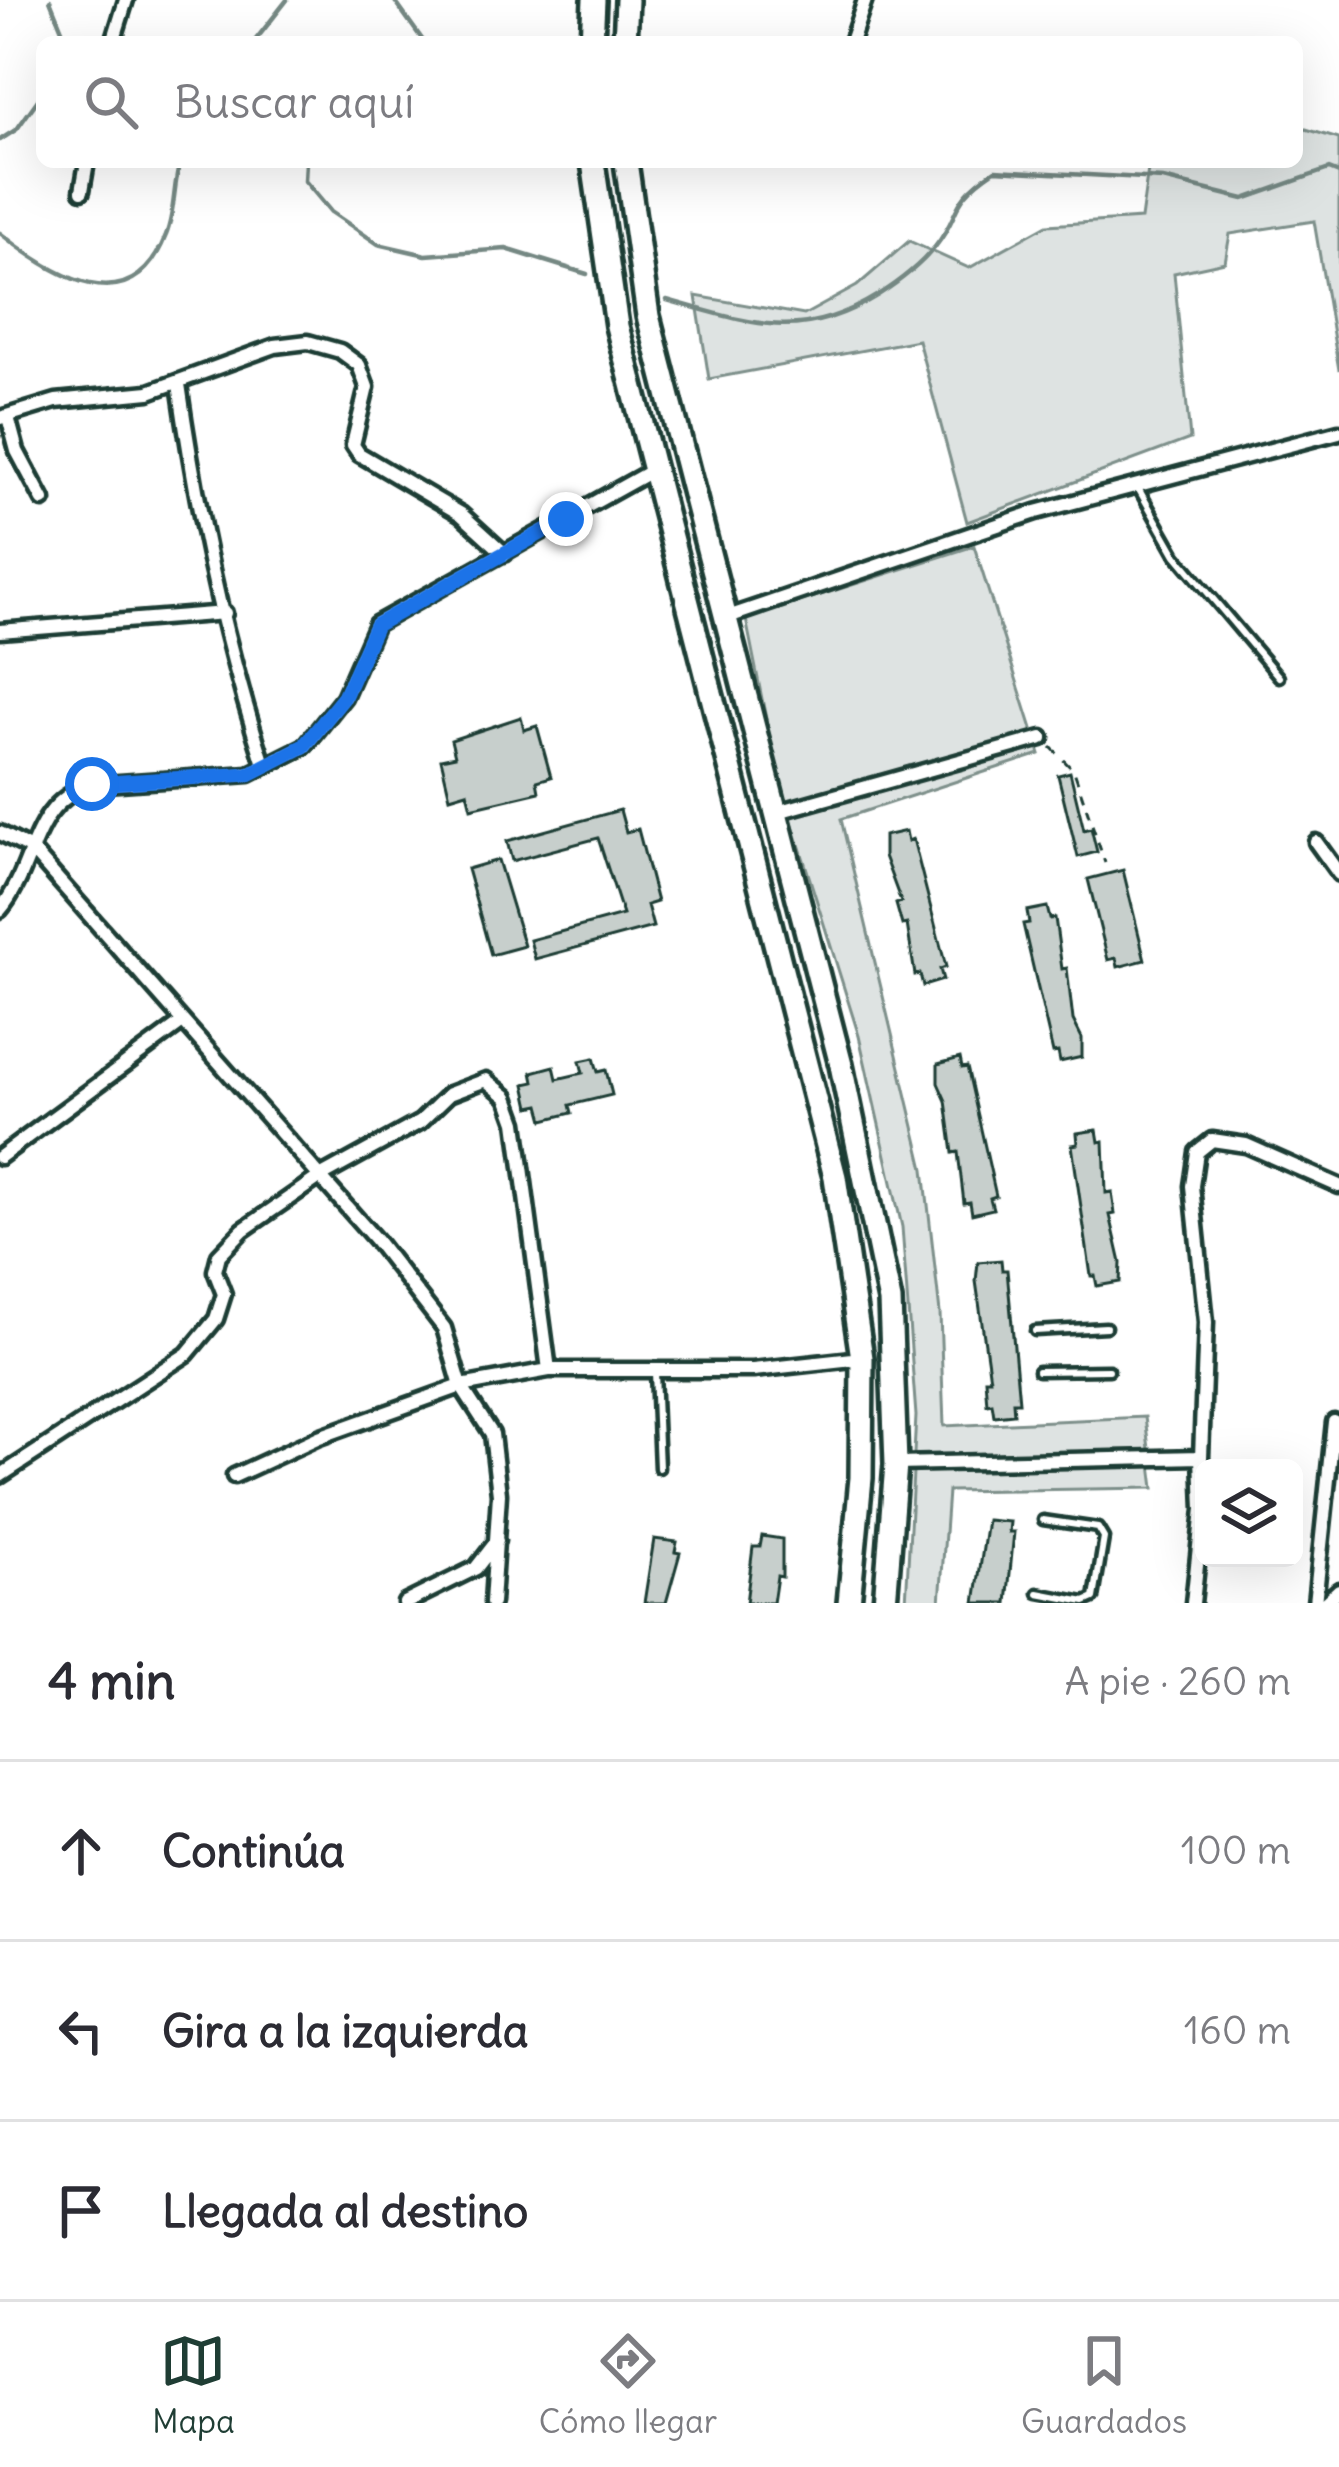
<!DOCTYPE html>
<html lang="es">
<meta charset="utf-8">
<style>
:root{--surface:#fff;--page:#f7f7f7;--text:#2b2b33;--muted:#7c7c81;--line:#e1e1e2;--accent:#1f3d34}
body{margin:0;font-family:Delius,sans-serif;background:var(--page);color:var(--text)}
.controls{position:absolute;right:36px;bottom:36px;display:grid;overflow:hidden;border-radius:18px;box-shadow:0 12px 48px #0002}
.controls button{width:108px;height:108px;display:grid;place-items:center;padding:0;border:0;border-bottom:3px solid var(--line);background:var(--surface);color:var(--text);font:60px sans-serif}
.stop{position:absolute;width:36px;height:36px;margin:-27px;border:9px solid #1a73e8;border-radius:50%;background:#fff}
.stop.end{background:#1a73e8;border-color:#fff;box-shadow:0 3px 12px #0008}
.list{margin:0;padding:0;list-style:none}
h2{display:flex;justify-content:space-between;align-items:center;height:156px;margin:0;padding:0 48px;font-size:51px}
h2 small{font-size:39px;font-weight:400;color:var(--muted)}
.list li{display:grid;grid-template-columns:78px 1fr auto;gap:36px;align-items:center;box-sizing:border-box;height:180px;padding:0 48px;border-top:3px solid var(--line)}
.list b{display:block;font-size:45px;white-space:nowrap}
.list em{font-size:39px;font-style:normal;color:var(--muted)}
.icon{flex:none;width:66px;height:66px;fill:none;stroke:currentColor;stroke-width:2;stroke-linecap:round;stroke-linejoin:round}
.map{position:relative;flex:none;width:1339px;height:1603px;overflow:hidden}
.search{position:absolute;background:var(--surface);box-shadow:0 12px 48px #0002;left:36px;right:36px;top:36px;height:132px;display:flex;align-items:center;gap:30px;box-sizing:border-box;padding:0 42px;border-radius:18px;color:var(--muted);font-size:45px}
.sheet{height:696px;background:var(--surface)}
nav{display:flex;justify-content:space-around;align-items:center;box-sizing:border-box;height:168px;border-top:3px solid var(--line);background:var(--surface);font-size:33px;color:var(--muted)}
nav a{display:grid;justify-items:center;gap:6px}
nav .on{color:var(--accent)}
.map>svg:first-child{display:block}
.green{fill:#dee3e2;stroke:#7e908b;stroke-width:3}
.lines{fill:none;stroke-linecap:round;stroke-linejoin:round}
.stream{stroke:#758883;stroke-width:4.5}
.building{fill:#c7cfcc;stroke:#1f3d34;stroke-width:3}
.service-casing{stroke:#1f3d34;stroke-width:15}
.minor-casing{stroke:#1f3d34;stroke-width:21}
.trunk-casing{stroke:#1f3d34;stroke-width:30}
.path{stroke:#1f3d34;stroke-width:3;stroke-dasharray:9 9;stroke-linecap:butt}
.service{stroke:#fff;stroke-width:6}
.minor{stroke:#fff;stroke-width:12}
.trunk{stroke:#fff;stroke-width:21}
.route{stroke:#1a73e8;stroke-width:15}
</style>
<div class="map">
<svg width="1339" height="1603" viewBox="0 0 1339 1603">
<rect width="100%" height="100%" fill="#fff"/>
<filter id="ink" filterUnits="userSpaceOnUse"><feTurbulence type="fractalNoise" baseFrequency=".00833" numOctaves="2"/><feDisplacementMap in="SourceGraphic" scale="24" xChannelSelector="R" yChannelSelector="G"/><feConvolveMatrix kernelMatrix="1 2 1 2 8 2 1 2 1" color-interpolation-filters="sRGB"/></filter>
<g filter="url(#ink)">
<path class="green" d="M1306 129 1339 139V370L1314 221 1230 234 1225 262 1174 273 1190 439 967 522 918 340 709 379 696 296 804 315 857 286 909 241 969 268 1047 225 1141 219 1149 162H1297V136Z
M974 546 1040 754 841 819 924 1169 940 1313 944 1426 1145 1417 1154 1488 948 1491 940 1603H906L916 1416 902 1227 859 1036 777 774 746 619Z"/>
<g class="lines">
<path class="stream" d="M50 0 67 42
M394 0 424 42
M254 42 287 0
M0 140 17 129 42 94
M306 162 305 181 331 212 378 244 426 255 506 249 587 274
M0 233C53 275 131 326 166 235 175 214 173 185 180 162
M667 300C751 323 799 344 878 295 897 283 920 265 935 247 963 212 947 202 995 170L1163 179 1244 199 1329 169 1339 173"/>
</g>
<path class="building" d="M521 717 524 730 537 726 551 777 537 781 539 792 471 808 467 792 450 797 441 759 455 756 451 740Z
M1070 772 1084 830 1091 828 1097 852 1078 857 1058 775Z
M620 810 626 832 638 829 657 902 647 905 653 927 535 959 530 940 623 915 598 838 512 861 507 841Z
M906 831 908 841 913 839 946 967 940 969 943 980 923 986 920 974 915 975 907 924 902 925 896 904 901 902 884 856V836Z
M498 860 524 946 491 955 467 869Z
M1123 870 1145 960 1118 967 1116 958 1108 960 1088 879Z
M1047 907 1050 919 1055 918 1062 969 1067 968 1073 1020 1082 1038V1057L1060 1062 1058 1052 1053 1053 1023 924 1029 923 1027 911Z
M594 1058 598 1072 606 1070 612 1095 570 1105 572 1113 544 1120 540 1105 530 1107 525 1084 534 1082 532 1072 554 1066 557 1079 583 1073 580 1061Z
M960 1058 962 1068 967 1067 996 1196 990 1198 993 1209 972 1214 970 1202 964 1203 958 1152 953 1153 946 1101 938 1083V1064Z
M1097 1130 1099 1142 1104 1141 1106 1193 1112 1192 1115 1214 1110 1215 1121 1263 1120 1282 1097 1286 1095 1276H1091L1072 1145 1078 1144 1077 1133Z
M1001 1260 1002 1270H1007L1019 1402H1013L1014 1414 994 1416 992 1403 987 1404 985 1379H990L976 1281 978 1262Z
M987 1520 1010 1522 1009 1532H1014L1007 1603H975Z
M762 1536 782 1539V1577L777 1576 773 1603H746L753 1547H760Z
M654 1539 677 1542 675 1552 680 1553 666 1603H644Z"/>
<g class="lines">
<defs>
<path id="service" d="M1138 488 1176 555 1279 677
M1035 1331 1106 1327
M1038 1371 1109 1370
M655 1372 659 1468
M1038 1593 1085 1602 1094 1598 1104 1538 1098 1528 1043 1520"/>
<path id="minor" d="M113 42 126 0
M851 42 865 0
M82 191 87 162
M179 384C197 511 224 641 264 764
M8 417 17 451 43 500
M0 418 56 401 149 392 275 346 308 342 340 351 359 365 367 387 353 445 359 454 461 514 505 554
M725 618 1036 512 1339 432
M0 631 225 613
M774 813 1042 738
M0 833 31 849 375 1239 444 1328 461 1386 492 1434 499 1494 492 1603
M1316 842 1339 874
M0 910C37 866 29 804 91 785L249 774 305 746 344 697 376 624 653 470
M0 1157 180 1024
M896 1464 1201 1457 1206 1322 1192 1186 1197 1152 1212 1140 1246 1145 1339 1186
M0 1476 187 1354 216 1319 224 1294 215 1271 219 1255 243 1230 318 1178 420 1122 449 1094 486 1080 507 1097 516 1122 549 1370
M234 1476 319 1437 461 1386 549 1370H753L862 1358
M405 1603 476 1568 497 1541
M1193 1603 1203 1509 1201 1457
M1315 1603 1334 1422
M1325 1603 1339 1590"/>
<path id="trunk" d="M592 42 594 0
M625 42 627 0
M593 162 617 326 835 1177 862 1358 861 1478 849 1603
M626 162 648 316 841 1065 890 1301 896 1464 885 1603"/>
</defs>
<use href="#service" class="service-casing"/>
<use href="#minor" class="minor-casing"/>
<use href="#trunk" class="trunk-casing"/>
<path class="path" d="M1051 747 1074 771 1105 863"/>
<use href="#service" class="service"/>
<use href="#minor" class="minor"/>
<use href="#trunk" class="trunk"/>
</g>
</g>
<g class="lines" filter="url(#ink)">
<path class="route" d="M92 784 249 774 304 746 344 697 376 625 566 519"/>
</g>
</svg>
<div class="controls">
<button><svg class="icon" aria-label="layers" viewBox="0 0 24 24"><path d="M12 4l9 5-9 5-9-5zM3 14l9 5 9-5"/></svg></button>
</div>
<div class="stop" style="left:92px;top:784px"></div>
<div class="stop end" style="left:566px;top:519px"></div>
<div class="search"><svg class="icon" aria-label="search" viewBox="0 0 24 24"><circle cx="10" cy="10" r="6"/><path d="M15 15l6 6"/></svg>Buscar aquí</div>
</div>
<section class="sheet">
<h2>4 min<small>A pie · 260 m</small></h2>
<ul class="list">
<li><svg class="icon" aria-label="ahead" viewBox="0 0 24 24"><path d="M12 20V5M6 11l6-6 6 6"/></svg><div><b>Continúa</b></div><em>100 m</em></li>
<li><svg class="icon" aria-label="left" viewBox="0 0 24 24"><path d="M17 20v-9H6M10 6l-5 5 5 5"/></svg><div><b>Gira a la izquierda</b></div><em>160 m</em></li>
<li><svg class="icon" aria-label="arrive" viewBox="0 0 24 24"><path d="M6 21V4h12l-3 4 3 4H6"/></svg><div><b>Llegada al destino</b></div></li>
</ul>
</section>
<nav>
<a class="on"><svg class="icon" aria-label="map" viewBox="0 0 24 24"><path d="M3 6l6-2 6 2 6-2v14l-6 2-6-2-6 2zM9 4v14M15 6v14"/></svg>Mapa</a>
<a><svg class="icon" aria-label="directions" viewBox="0 0 24 24"><path d="M12 3l9 9-9 9-9-9zM9 14v-3h6M13 9l2 2-2 2"/></svg>Cómo llegar</a>
<a><svg class="icon" aria-label="saved" viewBox="0 0 24 24"><path d="M7 4h10v16l-5-4-5 4z"/></svg>Guardados</a>
</nav>
